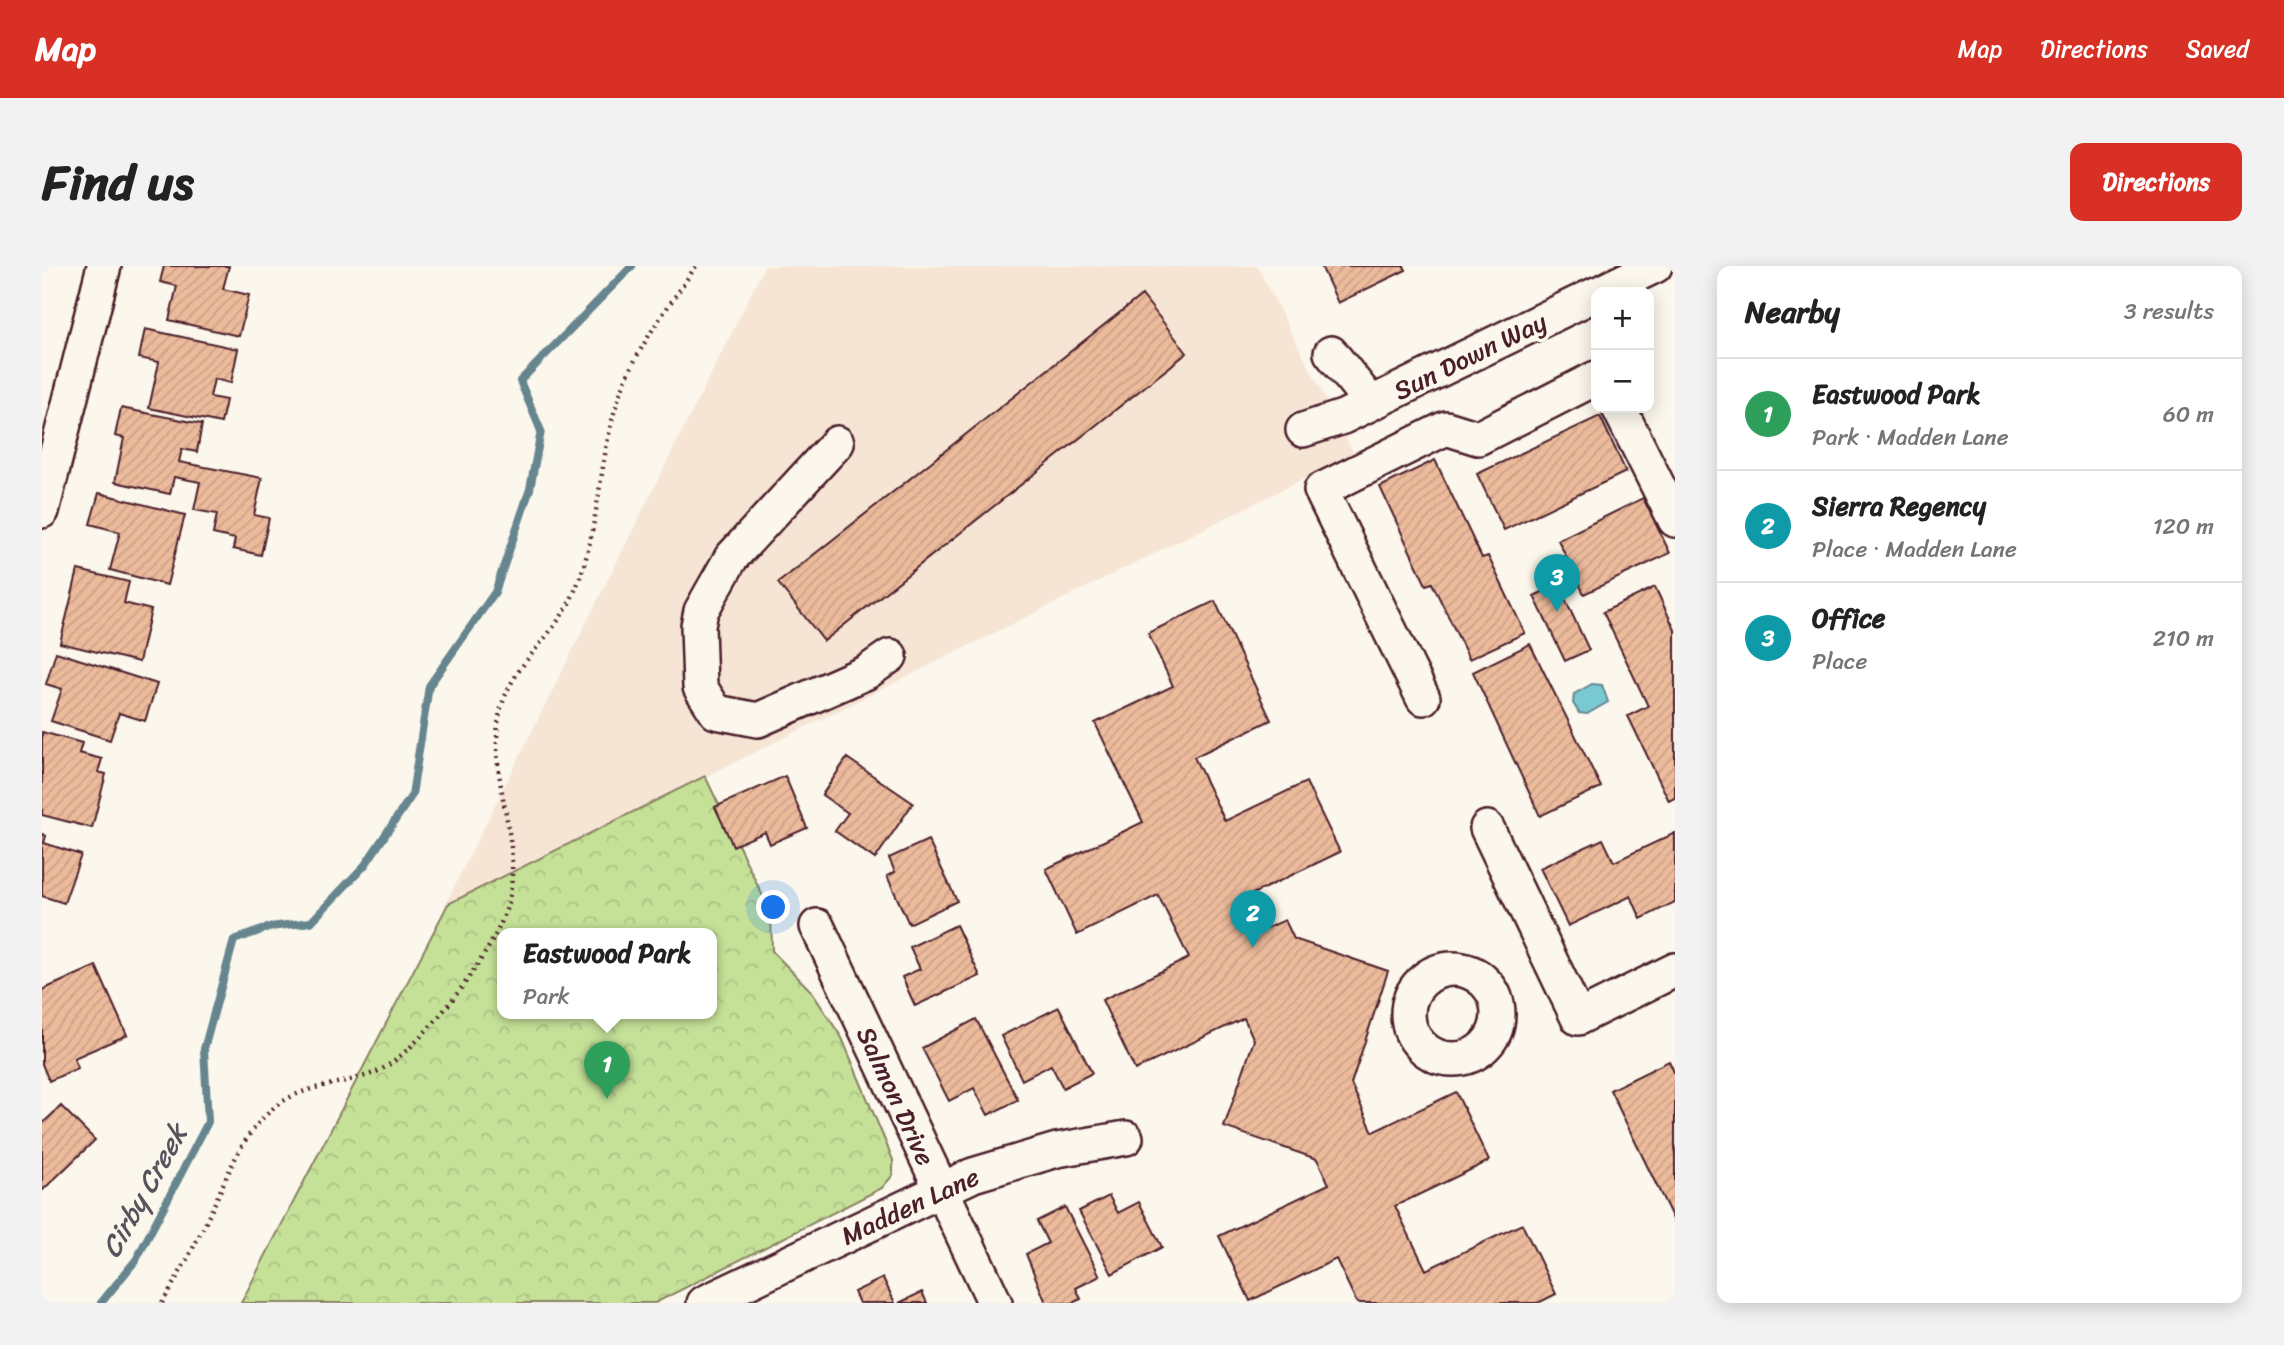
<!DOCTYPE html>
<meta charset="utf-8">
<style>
:root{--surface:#fff;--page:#f2f2f2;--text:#222;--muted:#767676;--line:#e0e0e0;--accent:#d93025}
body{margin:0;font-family:Sriracha,sans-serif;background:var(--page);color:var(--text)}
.controls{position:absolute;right:21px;top:21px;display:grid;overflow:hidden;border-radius:14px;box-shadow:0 4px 18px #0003}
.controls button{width:63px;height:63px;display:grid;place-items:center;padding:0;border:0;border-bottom:2px solid var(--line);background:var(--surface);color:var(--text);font:35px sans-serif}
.you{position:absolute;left:732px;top:642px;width:24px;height:24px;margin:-18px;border:5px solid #fff;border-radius:50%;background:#1a73e8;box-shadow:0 0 0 10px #1a73e833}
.badge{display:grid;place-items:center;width:46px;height:46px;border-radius:50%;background:var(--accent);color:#fff;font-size:23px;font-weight:700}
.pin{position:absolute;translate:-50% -58px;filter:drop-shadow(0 2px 4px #0008)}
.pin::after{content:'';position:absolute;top:37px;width:24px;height:21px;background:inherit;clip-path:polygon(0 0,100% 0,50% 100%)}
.popup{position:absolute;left:455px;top:662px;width:220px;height:91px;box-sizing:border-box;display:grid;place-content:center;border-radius:14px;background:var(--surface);filter:drop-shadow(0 2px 5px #0005);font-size:23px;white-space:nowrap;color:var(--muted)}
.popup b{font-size:26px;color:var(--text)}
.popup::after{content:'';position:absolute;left:50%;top:100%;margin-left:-14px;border:14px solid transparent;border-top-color:var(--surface)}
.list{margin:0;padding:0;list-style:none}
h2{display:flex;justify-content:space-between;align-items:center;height:91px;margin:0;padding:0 28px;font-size:30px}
h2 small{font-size:23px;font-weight:400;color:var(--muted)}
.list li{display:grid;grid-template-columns:46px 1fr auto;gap:21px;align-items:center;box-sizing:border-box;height:112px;padding:0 28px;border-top:2px solid var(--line)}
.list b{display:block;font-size:26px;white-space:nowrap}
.list p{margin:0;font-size:23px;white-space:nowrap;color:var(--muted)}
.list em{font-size:23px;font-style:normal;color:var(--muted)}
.map{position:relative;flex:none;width:1633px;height:1037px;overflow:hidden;border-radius:14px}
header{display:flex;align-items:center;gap:42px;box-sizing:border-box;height:98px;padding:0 35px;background:var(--accent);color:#fff}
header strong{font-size:33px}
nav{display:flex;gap:38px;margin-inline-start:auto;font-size:24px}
.intro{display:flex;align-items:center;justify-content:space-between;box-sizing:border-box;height:168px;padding:0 42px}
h1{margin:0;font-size:49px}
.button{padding:18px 32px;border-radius:14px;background:var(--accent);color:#fff;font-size:24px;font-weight:700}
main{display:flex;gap:42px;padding:0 42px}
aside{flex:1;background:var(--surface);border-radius:14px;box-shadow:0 4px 18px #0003}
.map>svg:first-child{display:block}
.built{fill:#f6e5d4}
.forest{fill:url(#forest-crowns);stroke:#888062;stroke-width:2;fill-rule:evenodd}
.water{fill:#78c9d1;stroke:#66858f;stroke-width:2}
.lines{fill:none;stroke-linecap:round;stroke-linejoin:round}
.stream{stroke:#66858f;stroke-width:8}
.building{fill:url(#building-hatch);stroke:#4a1f2b;stroke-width:2}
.minor-casing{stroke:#4a1f2b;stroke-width:38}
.path{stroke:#4a1f2b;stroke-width:4.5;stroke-dasharray:2 5;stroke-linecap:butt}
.minor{stroke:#fbf7ec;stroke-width:33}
.labels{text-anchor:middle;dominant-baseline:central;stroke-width:7;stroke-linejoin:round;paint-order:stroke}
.street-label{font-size:26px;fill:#4a1f2b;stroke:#fbf7ec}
.water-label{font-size:28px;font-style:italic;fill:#58525d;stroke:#fbf7ec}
</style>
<header>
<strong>Map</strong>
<nav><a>Map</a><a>Directions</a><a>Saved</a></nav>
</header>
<div class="intro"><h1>Find us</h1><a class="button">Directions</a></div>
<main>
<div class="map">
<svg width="1633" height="1037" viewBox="0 0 1633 1037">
<defs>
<pattern id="forest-crowns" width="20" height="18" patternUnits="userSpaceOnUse" patternTransform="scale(1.75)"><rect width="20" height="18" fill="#c5e198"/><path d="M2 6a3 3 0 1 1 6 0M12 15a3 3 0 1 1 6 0" fill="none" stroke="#abc183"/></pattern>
<pattern id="building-hatch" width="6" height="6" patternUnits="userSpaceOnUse" patternTransform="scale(1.75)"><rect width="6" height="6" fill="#ecbb9c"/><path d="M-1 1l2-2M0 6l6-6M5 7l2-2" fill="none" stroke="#cca087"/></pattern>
</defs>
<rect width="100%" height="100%" fill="#fbf7ec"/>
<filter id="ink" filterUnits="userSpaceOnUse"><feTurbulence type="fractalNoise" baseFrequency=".0143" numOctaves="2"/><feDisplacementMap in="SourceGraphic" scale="14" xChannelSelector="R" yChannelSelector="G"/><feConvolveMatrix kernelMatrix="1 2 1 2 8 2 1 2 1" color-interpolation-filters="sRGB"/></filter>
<g filter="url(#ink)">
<path class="built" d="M723 0H1215L1312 188 402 641Z"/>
<path class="forest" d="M663 510 729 647 730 685 769 725 800 772 851 894V909L840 922 613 1037H199L406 638ZM460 667H670V747H460Z"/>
<path class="water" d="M1550 418 1560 419 1566 436 1545 448 1537 447 1531 437 1532 428Z"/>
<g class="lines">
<path class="stream" d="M59 1037 94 994 166 856 162 783 192 674 228 661 269 656 323 599 370 529 387 420 453 326 488 223 499 165 478 115 590 0"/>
</g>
<path class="building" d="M122 0H187L181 23 207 29 197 70 127 54 135 20 118 16Z
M1279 0H1362L1364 4 1296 37Z
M1100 29 1145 87 782 375 736 317Z
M103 63 196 83 189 117 172 113 168 131 184 134 179 157 107 142 117 96 97 92Z
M79 142 160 158 155 186 140 183 137 196 220 212 212 249 227 252 219 289 191 283 193 273 171 268 175 248 152 244 158 216 132 211 128 228 73 216 82 172 73 170Z
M1558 150 1584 206 1462 264 1435 208Z
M1393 194 1440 292 1446 290 1483 367 1427 393 1390 317 1384 319 1338 221Z
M57 227 143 249 125 319 68 304 78 266 48 258Z
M1601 232 1628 287 1542 328 1516 274Z
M36 304 87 316 82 337 109 344 97 396 18 377Z
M1516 318 1547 384 1523 395 1492 330Z
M1613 321 1633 364V532L1627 535 1586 450 1606 440 1561 346Z
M1173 335 1229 454 1152 491 1183 555 1264 516 1298 586 1200 633 1216 666 1243 654 1252 673 1346 705 1309 818 1331 866 1414 826 1447 895 1353 940 1384 1004 1480 958 1514 1028 1496 1037H1315L1294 993 1208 1035 1177 970 1287 918 1275 893 1182 861 1212 774 1202 752 1093 804 1060 734 1147 692 1116 629 1035 669 1004 603 1101 556 1053 457 1131 420 1106 367Z
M1488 378 1559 521 1498 550 1431 406Z
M14 386 115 418 103 455 77 447 68 474 9 455 20 423 4 418Z
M0 466 40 477 37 487 60 493 56 506 64 508 50 562 0 549Z
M805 492 871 537 833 593 793 565 806 547 780 529Z
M743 510 765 562 728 578 723 566 691 580 673 541Z
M1633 567V636L1599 653 1589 630 1526 660 1498 602 1561 573 1572 596Z
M0 568 4 570 2 577 39 589 22 637 0 630Z
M886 574 915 635 867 658 845 610 853 606 847 592Z
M914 659 938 710 873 740 860 711 878 703 868 681Z
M54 700 85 769 32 792 36 802 7 815 0 798V724Z
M1017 741 1050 807 1021 822 1009 799 980 814 959 770Z
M934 753 976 834 946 849 932 822 907 835 880 782Z
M1627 795 1633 808V957L1568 824Z
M19 840 53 874 0 925V858Z
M1067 930 1076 947 1097 936 1120 981 1070 1008 1037 945Z
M1023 941 1058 1010 1034 1022 1039 1033 1030 1037H1004L984 988 1006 977 995 955Z
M841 1012 853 1037H817L812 1026Z
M880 1026 885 1037H857Z"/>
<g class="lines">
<defs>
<path id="minor" d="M1559 26 1613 0
M1289 87 1329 137
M1577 142 1633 254
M1261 164 1301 151 1554 28
M795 177 689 292 659 345 656 360 658 421 674 446 716 454 825 406 848 390
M0 245 62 0
M1381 432 1279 224 1404 162 1436 172 1554 112
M1445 562 1536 752 1633 704
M775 660 953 1037
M1366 748a45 45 0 1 1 90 0a45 45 0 1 1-90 0Z
M662 1037 931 909 1015 884 1084 872"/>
</defs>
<use href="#minor" class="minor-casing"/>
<path class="path" d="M120 1037C138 1007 155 976 170 943 186 909 198 873 226 847 256 818 292 821 329 808 370 795 441 699 458 659 491 589 445 524 457 451 466 400 511 374 531 329 556 273 556 206 572 147 587 91 622 47 654 0"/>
<use href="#minor" class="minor"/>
</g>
</g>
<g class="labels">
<g class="street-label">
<text transform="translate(1428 90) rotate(-26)">Sun Down Way</text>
<text transform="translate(854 830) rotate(65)">Salmon Drive</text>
<text transform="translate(868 940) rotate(-25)">Madden Lane</text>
</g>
<g class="water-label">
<text transform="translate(102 925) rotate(-61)">Cirby Creek</text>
</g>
</g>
</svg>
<div class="controls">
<button>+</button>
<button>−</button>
</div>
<div class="you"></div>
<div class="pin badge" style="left:565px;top:833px;background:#2e9e5b">1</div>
<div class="popup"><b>Eastwood Park</b>Park</div>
<div class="pin badge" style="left:1211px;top:682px;background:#0f9aa8">2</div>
<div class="pin badge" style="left:1515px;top:346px;background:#0f9aa8">3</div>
</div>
<aside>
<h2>Nearby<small>3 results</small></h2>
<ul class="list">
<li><span class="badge" style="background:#2e9e5b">1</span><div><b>Eastwood Park</b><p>Park · Madden Lane</p></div><em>60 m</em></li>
<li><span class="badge" style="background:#0f9aa8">2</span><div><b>Sierra Regency</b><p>Place · Madden Lane</p></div><em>120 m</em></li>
<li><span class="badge" style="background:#0f9aa8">3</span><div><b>Office</b><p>Place</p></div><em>210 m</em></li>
</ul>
</aside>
</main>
